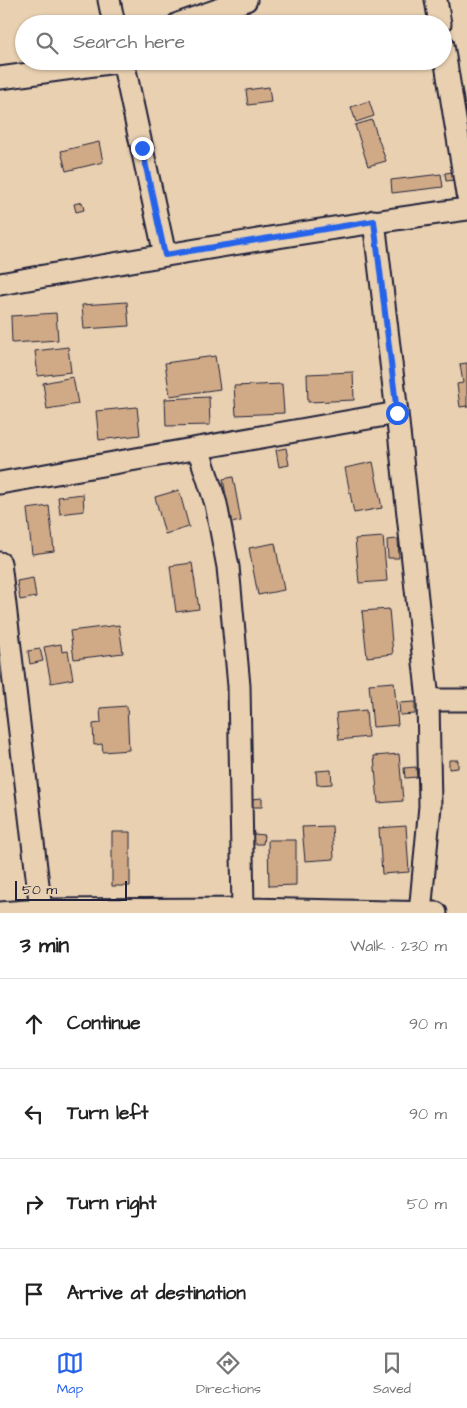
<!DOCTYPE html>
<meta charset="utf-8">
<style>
:root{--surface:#fff;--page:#f2f2f2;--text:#222;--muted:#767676;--line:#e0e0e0;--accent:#2563eb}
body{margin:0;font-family:"Architects Daughter",sans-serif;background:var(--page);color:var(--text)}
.scale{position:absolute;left:15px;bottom:12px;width:112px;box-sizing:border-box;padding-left:5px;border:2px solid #22223b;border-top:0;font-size:14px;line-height:18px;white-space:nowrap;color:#22223b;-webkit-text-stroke:4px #e8d0b1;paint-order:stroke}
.stop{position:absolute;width:15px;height:15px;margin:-11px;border:4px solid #2563eb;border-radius:50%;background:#fff}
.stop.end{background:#2563eb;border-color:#fff;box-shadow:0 1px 5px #0008}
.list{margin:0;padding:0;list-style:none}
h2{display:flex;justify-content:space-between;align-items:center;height:65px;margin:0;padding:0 20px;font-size:21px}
h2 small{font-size:16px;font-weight:400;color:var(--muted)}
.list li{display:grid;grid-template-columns:32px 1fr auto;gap:15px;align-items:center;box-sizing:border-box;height:90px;padding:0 20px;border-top:1px solid var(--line)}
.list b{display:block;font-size:19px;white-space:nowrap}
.list em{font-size:16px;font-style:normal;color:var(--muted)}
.icon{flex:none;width:28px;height:28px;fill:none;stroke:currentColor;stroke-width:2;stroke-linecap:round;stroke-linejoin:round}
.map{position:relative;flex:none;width:467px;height:913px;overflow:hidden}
.search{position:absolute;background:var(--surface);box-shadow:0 1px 4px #0004;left:15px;right:15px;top:15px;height:55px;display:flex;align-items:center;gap:12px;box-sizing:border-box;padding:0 18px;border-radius:28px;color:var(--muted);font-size:19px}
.sheet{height:425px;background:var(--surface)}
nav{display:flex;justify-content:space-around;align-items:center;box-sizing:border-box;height:70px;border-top:1px solid var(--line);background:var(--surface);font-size:14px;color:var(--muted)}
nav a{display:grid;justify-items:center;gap:2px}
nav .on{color:var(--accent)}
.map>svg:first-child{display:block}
.building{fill:#d0aa86;stroke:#22223b}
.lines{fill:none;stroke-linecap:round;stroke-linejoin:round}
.minor-casing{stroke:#22223b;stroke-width:25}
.minor{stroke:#e8d0b1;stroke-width:21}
.route{stroke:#2563eb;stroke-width:6}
</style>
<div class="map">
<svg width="467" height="913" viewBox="0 0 467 913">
<rect width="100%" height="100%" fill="#e8d0b1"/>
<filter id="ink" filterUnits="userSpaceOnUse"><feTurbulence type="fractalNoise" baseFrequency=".02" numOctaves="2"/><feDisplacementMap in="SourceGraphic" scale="10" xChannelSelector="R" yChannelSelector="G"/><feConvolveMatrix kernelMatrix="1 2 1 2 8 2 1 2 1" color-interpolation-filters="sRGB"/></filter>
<g filter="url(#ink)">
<path class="building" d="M239 61H271L240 66Z
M269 87 271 102 248 105 246 90Z
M369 101 374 116 356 122 351 107Z
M372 120 386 161 368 166 355 125Z
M99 142 103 162 66 171 61 151Z
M453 172 454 180 446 181 445 173Z
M441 174 443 187 392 193 391 180Z
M82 202 84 210 76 212 74 204Z
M127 302 129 326 84 329 82 305Z
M56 313 58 340 12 343 11 316Z
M68 347 71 372 38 376 35 351Z
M215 356 220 389 170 396 165 363Z
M467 363V408V406L460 407 457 384 463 383 460 364Z
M353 372 354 400 308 402 307 374Z
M73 377 78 404 47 409 43 383Z
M282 384 284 413 236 415 234 386Z
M209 397 210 425 166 426 165 399Z
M137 407 140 435 99 440 96 411Z
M286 448 289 465 279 467 276 450Z
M373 462 382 508 354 513 345 468Z
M233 477 241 521 231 523 223 479Z
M179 490 189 527 165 534 155 497Z
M83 494 84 511 60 514 58 497Z
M49 506 54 551 32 554 27 509Z
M383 537 387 581 359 583 355 539Z
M398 539 399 558H388L387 540Z
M275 543 284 590 258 595 249 548Z
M192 563 199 609 176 612 170 566Z
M33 578 36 597 20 600 17 581Z
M389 609 393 654 367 657 362 611Z
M119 625 123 653 74 659 70 631Z
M61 644 62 652 68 651 73 679 51 683 44 647Z
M40 649 43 661 30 664 28 651Z
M394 682 398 725 373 727 369 684Z
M415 702V714L400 715 399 703Z
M127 706 129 750 103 752 102 744 94 745 93 724 101 723 100 708Z
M366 710 368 737 339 740 336 713Z
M399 754 403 801 378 803 374 756Z
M449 760H458V768L449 769Z
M416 767 417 777 405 778 404 768Z
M331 770 332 784 317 785 316 771Z
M262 798V807H252V799Z
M332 826 334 859 305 861 302 827Z
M406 826 409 872 382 874 379 828Z
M112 832H130V886H112Z
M253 834 264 835 263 844H253Z
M268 840H296V885L269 886Z"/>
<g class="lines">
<defs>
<path id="minor" d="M109 0 114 24
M436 0 440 24
M178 24 246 0
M443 45 467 194
M123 61 165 255
M0 78 123 61
M374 221 397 413 428 700 430 806 420 913
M0 284C155 256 311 230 467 209
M198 448 216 504 228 567 239 686 243 909
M0 483 397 413
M0 563 41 910
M428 700H467
M0 913 41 910 243 909 436 913"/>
</defs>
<use href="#minor" class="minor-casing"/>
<use href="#minor" class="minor"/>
</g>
</g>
<g class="lines" filter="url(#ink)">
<path class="route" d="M142 148 165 255 374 221 397 413"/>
</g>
</svg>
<div class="scale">50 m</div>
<div class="stop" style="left:397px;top:413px"></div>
<div class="stop end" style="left:142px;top:148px"></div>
<div class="search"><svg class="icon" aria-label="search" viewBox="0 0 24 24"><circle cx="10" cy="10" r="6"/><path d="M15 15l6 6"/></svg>Search here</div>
</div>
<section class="sheet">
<h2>3 min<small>Walk · 230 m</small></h2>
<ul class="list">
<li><svg class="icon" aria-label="ahead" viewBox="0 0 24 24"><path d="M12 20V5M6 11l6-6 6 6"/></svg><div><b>Continue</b></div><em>90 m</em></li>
<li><svg class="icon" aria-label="left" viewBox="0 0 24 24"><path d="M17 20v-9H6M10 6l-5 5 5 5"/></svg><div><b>Turn left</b></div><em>90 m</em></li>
<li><svg class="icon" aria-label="right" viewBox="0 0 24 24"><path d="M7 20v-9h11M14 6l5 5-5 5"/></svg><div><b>Turn right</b></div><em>50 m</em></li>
<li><svg class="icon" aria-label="arrive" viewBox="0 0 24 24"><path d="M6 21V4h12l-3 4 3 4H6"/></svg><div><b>Arrive at destination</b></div></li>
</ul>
</section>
<nav>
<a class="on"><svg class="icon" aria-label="map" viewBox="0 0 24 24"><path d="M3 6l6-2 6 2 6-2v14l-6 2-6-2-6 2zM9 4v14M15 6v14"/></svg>Map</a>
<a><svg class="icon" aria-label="directions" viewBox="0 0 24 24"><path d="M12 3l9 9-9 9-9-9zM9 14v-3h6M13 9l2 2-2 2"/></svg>Directions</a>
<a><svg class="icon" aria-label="saved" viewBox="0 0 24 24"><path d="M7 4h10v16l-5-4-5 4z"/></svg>Saved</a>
</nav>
